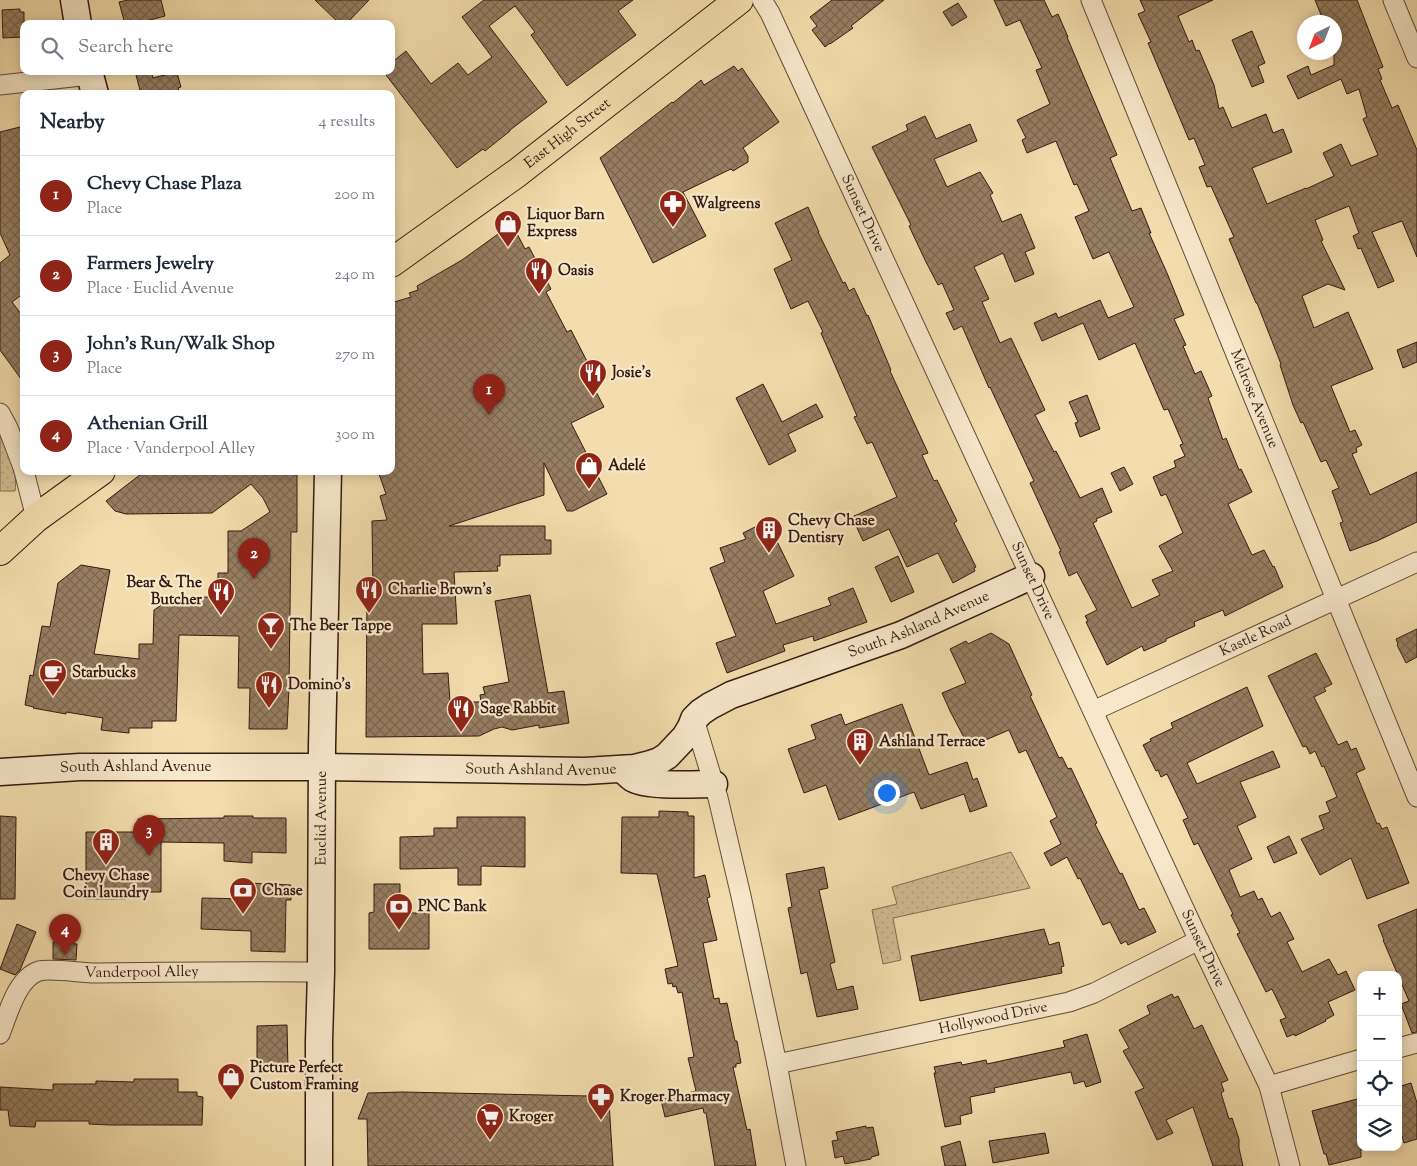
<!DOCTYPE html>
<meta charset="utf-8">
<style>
:root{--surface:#fff;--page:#f6f6f7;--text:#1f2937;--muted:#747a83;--line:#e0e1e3;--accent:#8f2418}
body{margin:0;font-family:"Sorts Mill Goudy",serif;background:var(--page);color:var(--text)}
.controls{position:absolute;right:15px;bottom:15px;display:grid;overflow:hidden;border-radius:10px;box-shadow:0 2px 12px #0003}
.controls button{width:45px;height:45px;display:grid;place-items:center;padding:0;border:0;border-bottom:1px solid var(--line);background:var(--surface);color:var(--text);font:25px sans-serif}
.compass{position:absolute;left:1297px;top:15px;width:45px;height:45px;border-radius:50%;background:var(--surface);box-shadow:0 2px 12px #0003;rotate:222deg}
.you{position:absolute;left:886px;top:792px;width:18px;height:18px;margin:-12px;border:4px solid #fff;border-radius:50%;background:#1a73e8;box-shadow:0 0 0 8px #1a73e833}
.badge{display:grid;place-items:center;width:32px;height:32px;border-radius:50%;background:var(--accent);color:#fff;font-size:16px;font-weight:700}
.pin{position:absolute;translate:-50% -41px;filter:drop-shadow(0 1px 2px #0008)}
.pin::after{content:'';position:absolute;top:26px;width:18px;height:15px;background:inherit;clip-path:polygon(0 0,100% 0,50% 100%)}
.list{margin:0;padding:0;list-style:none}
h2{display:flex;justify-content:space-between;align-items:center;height:65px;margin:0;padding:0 20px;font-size:21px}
h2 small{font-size:16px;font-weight:400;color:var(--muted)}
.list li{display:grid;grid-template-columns:32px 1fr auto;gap:15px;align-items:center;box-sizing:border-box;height:80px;padding:0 20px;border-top:1px solid var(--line)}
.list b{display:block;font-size:19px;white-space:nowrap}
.list p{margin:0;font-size:16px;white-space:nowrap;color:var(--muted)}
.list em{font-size:16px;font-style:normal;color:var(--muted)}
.icon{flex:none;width:28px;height:28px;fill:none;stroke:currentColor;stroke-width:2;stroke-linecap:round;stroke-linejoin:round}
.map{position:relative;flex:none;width:1417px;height:1166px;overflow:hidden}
.search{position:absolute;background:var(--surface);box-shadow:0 2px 12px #0003;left:20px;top:20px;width:375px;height:55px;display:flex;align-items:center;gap:12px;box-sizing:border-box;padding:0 18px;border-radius:10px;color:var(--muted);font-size:19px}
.panel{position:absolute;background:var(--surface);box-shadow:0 2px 12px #0003;left:20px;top:90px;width:375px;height:385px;border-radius:10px}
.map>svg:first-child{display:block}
.grass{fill:url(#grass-dots);stroke:#826a51}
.building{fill:url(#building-cross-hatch);stroke:#331a10}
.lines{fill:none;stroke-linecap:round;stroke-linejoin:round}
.street-casing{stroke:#634a37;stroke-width:21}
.secondary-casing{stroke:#331a10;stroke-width:29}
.primary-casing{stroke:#331a10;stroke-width:30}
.street{stroke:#f7e8ca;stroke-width:19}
.secondary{stroke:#f7e8ca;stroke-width:26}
.primary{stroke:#f3dcad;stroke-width:28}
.labels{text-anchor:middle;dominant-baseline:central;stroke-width:4.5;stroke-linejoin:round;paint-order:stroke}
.street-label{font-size:15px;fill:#331a10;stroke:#f7e8ca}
.poi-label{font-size:15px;font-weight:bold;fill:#331a10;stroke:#f7e8ca;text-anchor:start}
</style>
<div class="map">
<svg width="1417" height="1166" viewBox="0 0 1417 1166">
<defs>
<pattern id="grass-dots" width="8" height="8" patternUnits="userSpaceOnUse" patternTransform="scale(1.25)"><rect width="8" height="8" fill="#d2bb92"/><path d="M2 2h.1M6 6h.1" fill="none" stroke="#b5a07d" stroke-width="1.8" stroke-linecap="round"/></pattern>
<pattern id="building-cross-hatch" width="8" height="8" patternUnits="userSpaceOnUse" patternTransform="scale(1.25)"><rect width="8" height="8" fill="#977f62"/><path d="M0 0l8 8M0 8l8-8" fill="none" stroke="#7c674f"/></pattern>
</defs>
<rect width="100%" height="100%" fill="#f3dcad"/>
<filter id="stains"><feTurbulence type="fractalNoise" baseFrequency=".004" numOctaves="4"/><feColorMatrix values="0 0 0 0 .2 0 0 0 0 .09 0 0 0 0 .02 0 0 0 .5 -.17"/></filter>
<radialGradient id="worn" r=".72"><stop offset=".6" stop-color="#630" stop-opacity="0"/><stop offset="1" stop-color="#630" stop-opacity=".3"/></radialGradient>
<path class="grass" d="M0 433C8 451 18 471 15 491H0Z
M1011 852 1030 888 893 918 901 960 883 964 872 910 897 904 892 887Z"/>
<path class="building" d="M128 0H161L165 16 135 24H125L119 2Z
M315 0H369L346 24H340Z
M484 0H633L618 11 636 35 567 86 531 35 535 32 515 6 489 26 547 102 510 130V131L485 151 483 149 457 168 383 71H391V63L406 51 431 84 458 63 468 75 492 57 462 17Z
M832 0H884L851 26 853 28 830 44V43L825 47 812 30 817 26 810 17Z
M994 0H1044L1052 17 1058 14 1068 37H1067L1117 155 1110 158 1132 211 1141 208 1151 233H1149L1167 273 1184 315 1174 319 1186 345 1183 346 1195 374 1201 371 1212 396 1208 398 1223 440 1226 438 1239 470 1241 469 1252 492 1228 504 1252 555 1264 550 1273 567 1274 566 1283 587 1225 616 1223 610 1194 622 1195 626 1166 639V641L1144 651 1142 646 1107 665 1086 622 1088 621 1085 616 1097 610 1077 572 1069 576 1059 552 1061 551 1030 483 1034 481 990 387 989 388 962 326 954 330 946 313 954 310 942 283 938 285 926 262 909 226 911 225 872 147 908 130 906 125 925 116 936 139 970 124 977 141 934 159 947 187 980 172 993 193 990 195 1002 222 1021 214 1035 248 1025 252 1034 274 1015 282 1003 253 974 267 989 299 982 302 1000 343 1011 338 1045 410 1035 415 1054 452 1056 451 1080 498 1102 488 1112 512 1096 519 1097 521 1093 523 1132 608 1160 595 1152 580 1173 571 1159 546 1183 533 1166 494 1161 496 1153 477 1176 467 1174 461 1185 456 1180 445 1183 444 1168 409 1164 410 1135 343 1099 360 1083 323 1042 341 1034 323 1056 313 1058 318 1100 300 1108 318 1134 307 1109 252 1093 259 1075 217 1089 211 1077 184 1074 185 1056 141 1027 153 1022 140 1026 138 1017 120 1050 104 1036 70 1042 68 1020 20 1006 26Z
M1140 0H1213L1178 16 1189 42 1192 40 1196 51 1199 50 1214 85 1219 109 1223 107 1232 128 1266 114 1273 133 1283 129 1292 152 1252 168 1267 204 1306 188V189L1334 176 1323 153 1341 144 1351 166 1378 155 1363 119 1367 117 1359 89 1347 94 1341 79 1298 99 1287 76 1308 66 1311 75 1334 65V22H1324L1315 0H1357L1383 67 1378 69 1382 79 1380 80 1392 108 1398 105 1417 150V257L1402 221 1372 232 1394 281 1378 288 1361 248 1358 249 1353 236 1359 233 1349 206 1315 220 1323 240 1321 241 1345 290 1328 284 1302 296 1314 328 1348 312 1373 369 1331 386 1350 432 1355 430 1362 445 1356 448 1357 452 1352 454 1370 495 1417 472V522L1377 541 1350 551 1340 523 1343 522 1332 491 1339 488 1326 460 1321 462 1303 422 1301 423 1293 405 1280 365 1281 364 1257 303H1256L1229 239 1234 237 1211 186 1207 187 1199 167 1205 165 1194 138 1189 140 1148 43 1151 42 1138 14 1145 11Z
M958 3 967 17 952 26 943 12Z
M20 9V12H24V37L3 38 2 10Z
M1252 31 1265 63 1258 66 1264 82 1252 87 1232 40Z
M734 66 738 71 742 68 779 122 743 148 748 156V162L733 171 731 169 683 192 706 236 653 263 600 158 672 102 673 103 701 80 704 85Z
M135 71H151L153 78 172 73 173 74 177 73 181 87 178 88 180 94H141Z
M24 126V293L12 302 24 318V383L0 350V263L10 255 0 233V132Z
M808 207 819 232H818L843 283 845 282 849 291 854 288 867 316 868 315 891 370 890 371 928 453 922 455 934 481 937 480 957 521 954 523 976 567 974 568 975 571 953 583 938 553 907 567 889 529 863 541 852 517 897 497 872 442 867 444 854 417 857 416 821 333 823 332 808 301 791 309 774 269 792 260 775 223Z
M512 224 525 249 529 247 551 289 546 292 567 332 571 330 594 375 589 378 604 407 571 423 607 494 573 511H567L544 463V495L449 526H545V540H551V554L500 555V566H497L498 571 454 572 457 624H422L423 674 448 673 450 702H481L480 695 485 694 483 687 509 682 495 601 530 595 548 693 564 691 569 723 539 728V725L512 730 502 727 494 729 479 736 366 737 367 592H373L372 521 387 520 380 496 386 494 378 471H391V303L411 297 409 293 418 290 417 286 462 260Z
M1417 342V362L1403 368 1397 350Z
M763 384 782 422 816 404 823 417 788 434 796 451 769 465 736 398Z
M1087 395 1100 429 1080 437 1075 423 1078 422 1069 402Z
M1124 467 1133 484 1120 491 1111 473Z
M145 471H297V532H291L289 688 287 729H249L250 688H238L239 636 179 635 176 721H152V728H129V733L101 730 103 718 66 712V714L33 708 34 707 25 705 30 675 33 676 42 626 50 627 58 583 81 565 110 570 94 654 139 659V644H153L154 610 172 598 210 597V585H218V573H228V531H241L270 512 263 498 251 484 212 513 126 514 115 511 106 501Z
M767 521 794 576 763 591 776 624 831 605 828 598 853 588 867 622 814 641 813 636 783 645 785 651 727 673 716 643 736 636 710 568 725 562 720 548 746 539 743 533Z
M898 556 914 592 891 602 875 567Z
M1417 629V657L1406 663 1397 645 1398 644 1396 639Z
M991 633 1009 644 1032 695 1030 696 1059 758 1062 757 1068 769 1071 768 1097 823 1095 824 1120 874 1122 873 1139 910 1144 908 1156 932 1128 945 1126 941 1121 944 1110 922 1103 925 1080 878 1078 879 1067 857 1051 866 1044 853 1061 844 1050 821 1057 817 1026 750 1019 753 1009 730 969 747 950 711 942 693 966 683 950 649 966 641 968 644Z
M1316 653 1332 684 1324 688 1326 691 1314 697 1338 745 1347 741 1351 750 1356 748 1365 769 1356 773 1377 824 1379 823 1382 829 1387 827 1409 883 1367 899 1351 858 1320 875 1301 839 1324 829 1319 816 1330 812 1326 802 1337 797 1324 766 1322 767 1315 751 1310 754 1306 746 1303 747 1268 676Z
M1247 687 1263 726 1187 763 1197 784 1273 751 1280 767 1240 782 1256 817 1237 826 1252 859 1229 870 1240 897 1254 891 1258 900 1262 898 1271 917 1280 912 1294 939 1287 942 1302 972 1329 959 1338 975 1346 971 1355 990 1328 1002 1334 1015 1325 1020 1326 1021 1295 1036 1294 1034 1287 1037 1280 1020 1286 1018 1272 989 1266 992 1237 934 1240 933 1231 915 1233 914 1198 843 1194 845 1183 820 1188 818 1167 774 1161 777 1158 770 1156 771 1143 745 1151 741 1150 739 1173 728 1171 723Z
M902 704 929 775 967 762 973 780 977 778 987 806 970 812 964 794 921 809 914 792 839 820 826 785 804 793 788 749 816 739 811 725 841 714 845 725Z
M659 811 688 812V816H694V878L705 875 710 897 707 898 717 940 703 943 714 999 719 998 720 1004 727 1003 735 1041H737L741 1063 736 1064V1067H733L747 1130 750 1129 756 1166H715L706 1113H704L703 1108 665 1117 661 1100 696 1091 688 1058 694 1057 682 992 678 993 676 986 673 987 672 983 668 984 665 969 678 966 657 874 621 873 622 817H659Z
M0 816 16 817 15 899H0Z
M224 816H253V818H286V853L252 852V863L224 861V843L161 842V892H125V899H86V832H138V819L224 818Z
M457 817H525V867L481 866V885H458V868L400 869V837L434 836V828H457Z
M1289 836 1297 853 1274 863 1267 847Z
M824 867 828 888 819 890 835 962 830 964 837 990 853 986 858 1009 817 1017 807 972 801 974 788 908 792 907 786 874Z
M248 883 291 885V900H286L285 952 251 951V931L201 929 202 898 248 899Z
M374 884H400V913H429V949H369V913L374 912Z
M1417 909V1032L1412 1033 1401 1004 1409 1001 1383 940H1384L1378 925Z
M17 924 36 932 20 970 15 975 0 969Z
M1044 929 1049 945 1059 942 1064 966 1061 967 1062 973 920 1001 911 956Z
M53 942 77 944 76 960 53 959Z
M1172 994 1174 998 1178 996 1194 1029 1202 1025 1228 1080 1221 1083 1224 1091 1221 1093 1229 1119 1232 1118 1239 1139V1148L1243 1166H1213L1193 1107 1166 1120 1173 1133 1157 1140 1135 1092 1144 1088 1123 1051 1129 1048 1119 1030 1150 1014 1147 1006Z
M287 1025 288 1068H257V1026Z
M1087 1034 1101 1082 1086 1087 1084 1081 1074 1084 1071 1072 994 1088 995 1092 970 1097 972 1113 960 1116 961 1124 945 1127 934 1073H936L934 1067 961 1062 962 1065 986 1060 987 1064 1024 1056 1065 1047 1063 1041Z
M134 1079H178V1092H197V1096L203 1097 202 1125H111L89 1124V1121H36L35 1127 10 1126 8 1110H0V1087L53 1090V1084H96V1081L134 1082Z
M1411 1083 1417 1103V1139L1404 1143 1402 1136 1398 1138V1087Z
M402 1092 589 1096 609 1102 613 1166H368L367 1119H358L368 1093Z
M1361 1098V1157L1329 1165 1326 1154H1324L1312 1111Z
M866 1126V1128L873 1127 879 1155 871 1157V1159L845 1164 843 1156 835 1158 832 1141 838 1140 836 1132Z
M1045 1133 1049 1153 993 1163 989 1141Z
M960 1141 966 1166H945L941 1147Z"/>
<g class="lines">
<defs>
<g id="street">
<path id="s1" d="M762 0 770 13 1194 930 1269 1086 1290 1166"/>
<path id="s2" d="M1091 0 1417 797"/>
<path d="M1393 0 1417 58"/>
<path d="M0 85 90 75"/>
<path d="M0 413 8 428 24 470"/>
<path d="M24 471 36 518"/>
<path id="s3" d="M1093 711 1417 562"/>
<path d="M694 719 718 798 741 896 777 1064 796 1166"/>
<path id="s4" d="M0 1034C8 1014 17 978 39 971 50 968 82 973 96 973 171 972 246 971 321 972"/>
<path d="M1398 1048 1417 1043"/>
<path id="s5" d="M777 1064 1069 1002 1094 993 1199 940"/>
<path d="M1269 1086 1361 1059"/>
</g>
<g id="secondary">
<path d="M74 0 78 24"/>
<path d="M89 71 95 94"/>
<path d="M622 769C626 772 630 777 634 779 649 787 696 784 714 784"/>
<path id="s6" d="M0 772 80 767H321L585 771 634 768 650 764 659 761 667 756 685 737 691 727 694 719 701 712 710 706 731 695 901 635 1031 576"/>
<path id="s7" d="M319 1166V1041L321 972 322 746 328 471"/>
</g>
<g id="primary">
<path id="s8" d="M391 263 517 173 739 0"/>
<path d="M0 551 36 518 101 471"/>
</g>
</defs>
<use href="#street" class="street-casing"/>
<use href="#secondary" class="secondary-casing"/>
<use href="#primary" class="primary-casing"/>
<use href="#street" class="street"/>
<use href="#secondary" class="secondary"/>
<use href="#primary" class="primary"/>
</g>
<defs>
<symbol id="pharmacy-pin" viewBox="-11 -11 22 30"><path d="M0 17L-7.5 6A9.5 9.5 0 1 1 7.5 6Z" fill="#8f2418" stroke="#f7e8ca"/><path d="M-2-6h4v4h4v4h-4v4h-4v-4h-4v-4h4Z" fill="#fff"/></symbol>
<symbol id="shop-pin" viewBox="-11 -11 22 30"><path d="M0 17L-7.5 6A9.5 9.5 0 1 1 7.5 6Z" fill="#8f2418" stroke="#f7e8ca"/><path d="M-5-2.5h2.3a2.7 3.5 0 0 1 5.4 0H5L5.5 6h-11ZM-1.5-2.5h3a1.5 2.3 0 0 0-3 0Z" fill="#fff"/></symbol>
<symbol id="restaurant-pin" viewBox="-11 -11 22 30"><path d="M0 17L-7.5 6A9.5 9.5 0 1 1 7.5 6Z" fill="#8f2418" stroke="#f7e8ca"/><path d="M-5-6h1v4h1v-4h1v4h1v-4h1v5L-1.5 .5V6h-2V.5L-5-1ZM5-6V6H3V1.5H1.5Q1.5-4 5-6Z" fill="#fff"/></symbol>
<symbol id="building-pin" viewBox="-11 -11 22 30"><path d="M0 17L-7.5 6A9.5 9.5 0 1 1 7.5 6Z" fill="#8f2418" stroke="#f7e8ca"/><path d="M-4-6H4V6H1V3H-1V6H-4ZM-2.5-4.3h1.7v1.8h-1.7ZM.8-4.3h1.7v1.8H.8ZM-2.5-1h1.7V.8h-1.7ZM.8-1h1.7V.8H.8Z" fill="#fff"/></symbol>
<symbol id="bar-pin" viewBox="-11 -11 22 30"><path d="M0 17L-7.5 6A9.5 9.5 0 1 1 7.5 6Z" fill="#8f2418" stroke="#f7e8ca"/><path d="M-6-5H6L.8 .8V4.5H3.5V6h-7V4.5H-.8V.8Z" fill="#fff"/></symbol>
<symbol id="cafe-pin" viewBox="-11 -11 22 30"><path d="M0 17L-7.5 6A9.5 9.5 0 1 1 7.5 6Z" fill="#8f2418" stroke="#f7e8ca"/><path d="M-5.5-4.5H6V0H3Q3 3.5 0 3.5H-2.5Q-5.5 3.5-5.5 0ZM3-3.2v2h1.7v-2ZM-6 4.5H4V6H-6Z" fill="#fff"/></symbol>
<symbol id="bank-pin" viewBox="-11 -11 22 30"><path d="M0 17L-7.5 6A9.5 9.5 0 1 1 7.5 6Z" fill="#8f2418" stroke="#f7e8ca"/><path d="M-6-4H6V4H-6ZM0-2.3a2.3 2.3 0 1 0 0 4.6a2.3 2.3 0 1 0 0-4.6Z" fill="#fff"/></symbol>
<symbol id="supermarket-pin" viewBox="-11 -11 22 30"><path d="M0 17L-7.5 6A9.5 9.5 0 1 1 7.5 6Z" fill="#8f2418" stroke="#f7e8ca"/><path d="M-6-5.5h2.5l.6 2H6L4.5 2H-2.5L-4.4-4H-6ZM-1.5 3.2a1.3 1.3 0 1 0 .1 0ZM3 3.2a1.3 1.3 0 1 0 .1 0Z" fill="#fff"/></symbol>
</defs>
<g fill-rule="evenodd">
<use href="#pharmacy-pin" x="657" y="188" width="32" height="43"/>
<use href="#shop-pin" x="492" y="208" width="32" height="43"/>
<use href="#restaurant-pin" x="523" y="255" width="32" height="43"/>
<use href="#restaurant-pin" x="577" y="357" width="32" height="43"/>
<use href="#shop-pin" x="573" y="450" width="32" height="43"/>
<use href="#building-pin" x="753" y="514" width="32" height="43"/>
<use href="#restaurant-pin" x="353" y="574" width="32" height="43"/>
<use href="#restaurant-pin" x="205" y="576" width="32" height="43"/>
<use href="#bar-pin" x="255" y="610" width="32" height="43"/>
<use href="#cafe-pin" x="37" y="657" width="32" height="43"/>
<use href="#restaurant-pin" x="253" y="669" width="32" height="43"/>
<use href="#restaurant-pin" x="445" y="693" width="32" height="43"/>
<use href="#building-pin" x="844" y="726" width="32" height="43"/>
<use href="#building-pin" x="90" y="826" width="32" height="43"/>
<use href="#bank-pin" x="227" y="875" width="32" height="43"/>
<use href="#bank-pin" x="383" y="891" width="32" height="43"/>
<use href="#shop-pin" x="215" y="1061" width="32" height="43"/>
<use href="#pharmacy-pin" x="585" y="1081" width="32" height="43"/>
<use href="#supermarket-pin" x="474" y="1101" width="32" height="43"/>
</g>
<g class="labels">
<g class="street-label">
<text stroke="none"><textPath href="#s8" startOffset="219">East High Street</textPath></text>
<text stroke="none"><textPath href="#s1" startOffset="236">Sunset Drive</textPath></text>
<text stroke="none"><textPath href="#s2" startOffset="431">Melrose Avenue</textPath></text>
<text stroke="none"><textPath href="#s1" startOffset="641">Sunset Drive</textPath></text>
<text stroke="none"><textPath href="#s6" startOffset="961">South Ashland Avenue</textPath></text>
<text stroke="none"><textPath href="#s3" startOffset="179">Kastle Road</textPath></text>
<text stroke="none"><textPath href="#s6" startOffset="136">South Ashland Avenue</textPath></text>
<text stroke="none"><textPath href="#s6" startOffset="541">South Ashland Avenue</textPath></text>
<text stroke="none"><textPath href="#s7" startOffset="348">Euclid Avenue</textPath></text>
<text stroke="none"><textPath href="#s1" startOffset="1046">Sunset Drive</textPath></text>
<text stroke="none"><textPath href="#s4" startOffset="179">Vanderpool Alley</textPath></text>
<text stroke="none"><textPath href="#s5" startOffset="221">Hollywood Drive</textPath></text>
</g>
<g class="poi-label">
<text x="692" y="204">Walgreens</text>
<text x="527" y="215">Liquor Barn<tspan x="527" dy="17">Express</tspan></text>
<text x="558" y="271">Oasis</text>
<text x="612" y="373">Josie's</text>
<text x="608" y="466">Adelé</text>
<text x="788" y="521">Chevy Chase<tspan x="788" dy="17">Dentisry</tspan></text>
<text x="202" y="583" text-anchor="end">Bear &amp; The<tspan x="202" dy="17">Butcher</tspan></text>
<text x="388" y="590">Charlie Brown's</text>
<text x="290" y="626">The Beer Tappe</text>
<text x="72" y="673">Starbucks</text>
<text x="288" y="685">Domino's</text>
<text x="480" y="709">Sage Rabbit</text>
<text x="879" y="742">Ashland Terrace</text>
<text x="106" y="876" text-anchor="middle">Chevy Chase<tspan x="106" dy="17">Coin laundry</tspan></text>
<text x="262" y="891">Chase</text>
<text x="418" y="907">PNC Bank</text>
<text x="250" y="1068">Picture Perfect<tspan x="250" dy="17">Custom Framing</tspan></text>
<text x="620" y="1097">Kroger Pharmacy</text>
<text x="509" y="1117">Kroger</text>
</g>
</g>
<rect width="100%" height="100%" filter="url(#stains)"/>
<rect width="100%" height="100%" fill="url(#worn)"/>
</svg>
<div class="controls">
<button>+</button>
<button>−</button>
<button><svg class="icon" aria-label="locate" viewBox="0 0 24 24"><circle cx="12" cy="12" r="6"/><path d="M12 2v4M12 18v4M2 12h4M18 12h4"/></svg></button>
<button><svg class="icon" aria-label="layers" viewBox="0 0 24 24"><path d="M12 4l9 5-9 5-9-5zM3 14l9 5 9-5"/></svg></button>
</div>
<svg class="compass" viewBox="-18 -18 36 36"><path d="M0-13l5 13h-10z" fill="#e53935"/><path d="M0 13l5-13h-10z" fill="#747a83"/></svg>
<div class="you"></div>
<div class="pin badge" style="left:489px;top:415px">1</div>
<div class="pin badge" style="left:254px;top:579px">2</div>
<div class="pin badge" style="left:149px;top:856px">3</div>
<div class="pin badge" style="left:65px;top:955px">4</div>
<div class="search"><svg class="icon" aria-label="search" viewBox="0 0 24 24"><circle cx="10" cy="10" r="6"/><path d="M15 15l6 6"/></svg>Search here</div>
<section class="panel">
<h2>Nearby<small>4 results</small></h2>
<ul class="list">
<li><span class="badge">1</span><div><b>Chevy Chase Plaza</b><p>Place</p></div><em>200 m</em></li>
<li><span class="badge">2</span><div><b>Farmers Jewelry</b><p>Place · Euclid Avenue</p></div><em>240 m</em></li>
<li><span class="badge">3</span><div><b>John's Run/Walk Shop</b><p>Place</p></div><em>270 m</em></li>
<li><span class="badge">4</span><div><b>Athenian Grill</b><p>Place · Vanderpool Alley</p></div><em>300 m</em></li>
</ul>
</section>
</div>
